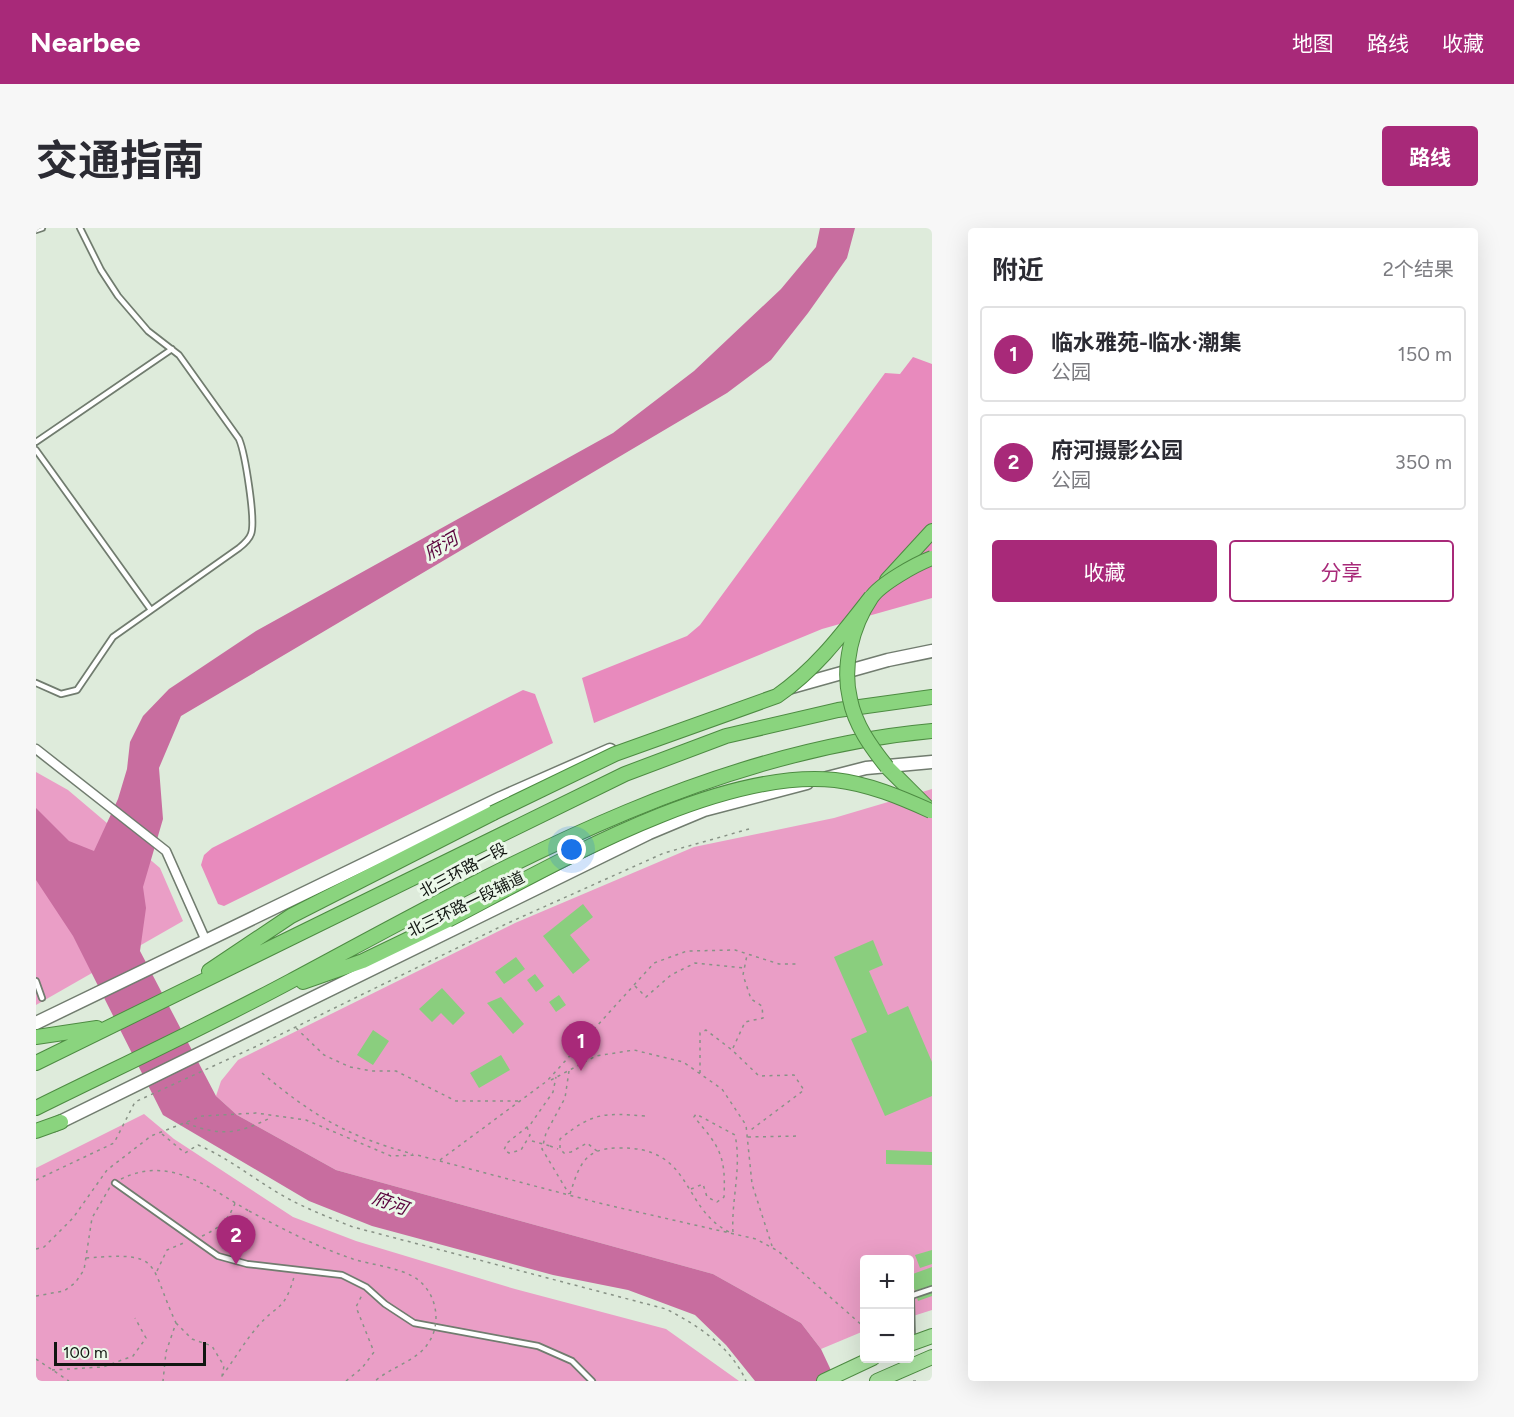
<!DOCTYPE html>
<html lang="zh">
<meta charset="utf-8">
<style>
:root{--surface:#fff;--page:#f7f7f7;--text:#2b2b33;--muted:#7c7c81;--line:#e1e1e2;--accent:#a82979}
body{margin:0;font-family:Figtree,"Noto Sans SC",sans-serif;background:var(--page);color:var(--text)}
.controls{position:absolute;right:18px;bottom:18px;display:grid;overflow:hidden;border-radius:6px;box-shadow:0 6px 24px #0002}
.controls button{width:54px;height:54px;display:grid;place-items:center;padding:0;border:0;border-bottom:2px solid var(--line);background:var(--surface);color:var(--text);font:30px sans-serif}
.scale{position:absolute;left:18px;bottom:15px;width:152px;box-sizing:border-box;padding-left:6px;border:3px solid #111611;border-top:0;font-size:16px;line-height:21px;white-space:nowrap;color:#111611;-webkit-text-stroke:4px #ebf8e9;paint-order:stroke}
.you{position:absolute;left:536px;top:622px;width:21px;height:21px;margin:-15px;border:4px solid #fff;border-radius:50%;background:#1a73e8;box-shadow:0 0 0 9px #1a73e833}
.badge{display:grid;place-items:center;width:39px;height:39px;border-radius:50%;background:var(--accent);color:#fff;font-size:20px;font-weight:700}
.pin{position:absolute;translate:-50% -50px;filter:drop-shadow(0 2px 3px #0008)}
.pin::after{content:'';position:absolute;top:32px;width:21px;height:18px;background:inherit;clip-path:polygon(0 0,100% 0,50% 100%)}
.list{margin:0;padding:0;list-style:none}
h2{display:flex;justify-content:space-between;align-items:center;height:78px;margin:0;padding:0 24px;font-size:26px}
h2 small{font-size:20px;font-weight:400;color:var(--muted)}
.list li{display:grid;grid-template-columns:39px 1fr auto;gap:18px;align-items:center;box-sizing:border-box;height:96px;margin:0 12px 12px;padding:0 12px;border:2px solid var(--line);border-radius:6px}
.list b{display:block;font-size:22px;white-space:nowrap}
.list p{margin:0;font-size:20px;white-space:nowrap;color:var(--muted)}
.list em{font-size:20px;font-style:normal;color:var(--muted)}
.actions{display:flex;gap:12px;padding:18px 24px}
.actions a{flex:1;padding:14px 0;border:2px solid var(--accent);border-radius:6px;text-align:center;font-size:21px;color:var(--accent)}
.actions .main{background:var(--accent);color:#fff}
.map{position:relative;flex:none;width:896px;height:1153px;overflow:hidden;border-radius:6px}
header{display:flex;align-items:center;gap:36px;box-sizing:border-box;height:84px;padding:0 30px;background:var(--accent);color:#fff}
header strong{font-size:28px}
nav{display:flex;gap:33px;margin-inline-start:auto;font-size:21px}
.intro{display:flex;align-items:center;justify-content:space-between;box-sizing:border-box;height:144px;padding:0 36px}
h1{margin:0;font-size:42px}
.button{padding:15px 27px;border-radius:6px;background:var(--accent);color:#fff;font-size:21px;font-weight:700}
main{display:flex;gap:36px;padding:0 36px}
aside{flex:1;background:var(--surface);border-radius:6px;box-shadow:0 6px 24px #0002}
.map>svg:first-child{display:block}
.green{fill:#ea9ec6}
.forest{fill:#e88abd}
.water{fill:#c86d9f}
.building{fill:#8ace7e}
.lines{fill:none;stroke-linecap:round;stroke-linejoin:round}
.service-casing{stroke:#717c6f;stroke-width:8}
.minor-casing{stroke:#717c6f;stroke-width:11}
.secondary-casing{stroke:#717c6f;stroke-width:15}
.primary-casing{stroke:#4d8b42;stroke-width:16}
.trunk-casing{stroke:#4d8b42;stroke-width:16}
.path{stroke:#889286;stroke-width:1.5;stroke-dasharray:3 4.5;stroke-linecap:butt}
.service{stroke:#fff;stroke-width:4.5}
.minor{stroke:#fff;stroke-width:8}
.secondary{stroke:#fff;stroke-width:12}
.primary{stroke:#a7df9e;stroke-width:14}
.trunk{stroke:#8ad47e;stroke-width:14}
.trunk-bridge-casing{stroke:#4d8b42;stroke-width:16;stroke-linecap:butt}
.path-bridge{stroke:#889286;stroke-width:1.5;stroke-dasharray:3 4.5;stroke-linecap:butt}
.trunk-bridge{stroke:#8ad47e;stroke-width:14}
.labels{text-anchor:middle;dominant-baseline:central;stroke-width:6;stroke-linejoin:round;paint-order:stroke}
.street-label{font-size:16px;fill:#111611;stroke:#ebf8e9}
.water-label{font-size:18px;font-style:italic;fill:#5b053e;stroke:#ebf8e9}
</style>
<header>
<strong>Nearbee</strong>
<nav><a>地图</a><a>路线</a><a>收藏</a></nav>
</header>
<div class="intro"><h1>交通指南</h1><a class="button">路线</a></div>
<main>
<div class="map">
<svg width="896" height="1153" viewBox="0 0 896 1153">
<rect width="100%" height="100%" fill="#deebdb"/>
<path class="green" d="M0 544 32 562 124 640 147 693 0 777Z
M896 561V1082L874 1089V1032H828V1103L785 1121 765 1095 677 1046 300 942 201 887 180 868 185 853 202 832 479 695 658 619 798 590Z
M108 886 138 911 257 989 320 1013 479 1061 630 1101 703 1153H0V940Z"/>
<path class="forest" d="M877 129 896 136V370L786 401 558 495 546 450 651 408 664 397 849 145 864 146Z
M487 462 499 466 517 515 188 678 182 676 165 637 168 627 176 620Z"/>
<path class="water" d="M784 0H819L811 30 772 85 735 132 691 165 145 488 123 540 127 591 107 659 110 680 104 723 180 868 201 887 300 942 677 1046 765 1095 785 1121 800 1153H719L690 1117 659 1087 592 1062 517 1047 336 998 273 973 127 887 37 708 0 652V580L33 613 58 623 82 571 91 541 94 514 107 488 133 461 220 403 577 205 658 143 745 61 780 19Z"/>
<path class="building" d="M547 676 557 689 534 707 554 732 537 746 507 708Z
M837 712 847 737 833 743 852 787 872 778 896 834V868L849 888 815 811 831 804 798 729Z
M480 729 489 741 468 756 459 744Z
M499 746 508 758 500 764 491 752Z
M406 760 429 785 417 797 405 785 396 794 383 781Z
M523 767 530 777 520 784 513 774Z
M465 769 488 796 477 806 451 775Z
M337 802 353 813 337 837 321 827Z
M465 827 474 842 443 860 434 845Z
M850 922 896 924V937L850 936Z
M896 1022V1036L884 1040 879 1027Z
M896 1039V1068L882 1073 874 1047Z"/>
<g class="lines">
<defs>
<path id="service" d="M0 2 6 0
M0 214 136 121
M0 222 115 382
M0 455 25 466 41 462 77 409 203 320C208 316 213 312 215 306 220 293 209 225 203 211L143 127 112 103 82 68 65 42 44 0
M0 753 6 770
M79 955 182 1028 211 1036 306 1047 330 1059 349 1076 378 1095 502 1118 536 1133 556 1153
M876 1112 875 1068 896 1061"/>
<path id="minor" d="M0 521 130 623 170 713"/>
<path id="secondary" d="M752 460 852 432 896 423
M791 550 830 540 896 534
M0 795 465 570 574 522
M18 897 613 605 668 582 771 555"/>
<path id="primary" d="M874 1116 896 1108
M788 1153 837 1130
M841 1153 896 1129"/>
<path id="trunk" d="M851 352 896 303
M851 539 892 580
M173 743 255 688 457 585
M267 754 327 733 412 692
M0 809 61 800
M0 835 589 546 690 508 802 482 896 469
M0 880C85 838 171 798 255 753 457 645 664 524 896 503
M0 903 25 894"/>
</defs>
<use href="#service" class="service-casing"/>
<use href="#minor" class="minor-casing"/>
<use href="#secondary" class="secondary-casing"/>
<use href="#primary" class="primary-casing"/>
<use href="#trunk" class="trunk-casing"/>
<path class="path" d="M599 758 610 769 635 747 659 735 708 740
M260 800 288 827 314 839 336 843H360L420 873H483
M697 820 709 794 727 790 726 778 715 771 707 747 711 727
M533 843 529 870 510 905 506 921 533 966
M226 845C276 887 312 909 377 926
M664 845V805L670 802 696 822 723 848 758 847 768 862 712 904
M515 852 560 828 598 822 647 834 686 861 710 897 716 956 736 1018
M150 895C186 909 202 906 236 889
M491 899 494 907 485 922 473 925 468 922 471 915 491 899 494 897 517 864 520 849
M126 906 149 925 162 917C193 930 219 952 249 969 271 981 294 990 317 999L630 1081C663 1098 695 1119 710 1153
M712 909 764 908
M514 918 522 921
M561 923 551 915 535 924 528 925 524 921V911C557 884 568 885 610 888
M404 932 511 853 618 735 651 723 699 722 743 736H763
M85 951C134 927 171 959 213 983
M0 952 78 915 99 874 221 818 472 695 628 625 713 601
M655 961 667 956 671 969 681 974 688 969C690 928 684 919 658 889L660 886 699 907C706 940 695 972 697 1005
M534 966C543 938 548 920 582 920 658 918 644 979 693 1004
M166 1008C182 1001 193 992 199 975
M0 1021 8 1019 37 990 71 942 115 908 166 888 220 885 270 892 355 928 381 927 567 976 720 1011 742 1023 828 1099
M50 1030C128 1024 111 1032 140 1095L130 1124 127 1153
M121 1043 131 1022 150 1014
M0 1068 28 1063 39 1055 48 1042 56 990 74 959
M140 1095 156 1111 176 1118 188 1138 185 1153
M0 1131 33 1153
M16 1142 67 1139 97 1128 110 1110 99 1090
M186 1148C198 1132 209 1113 222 1098 242 1075 248 1084 258 1049
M310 1153 326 1140 338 1124 320 1079 327 1065
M877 1153H883"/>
<use href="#service" class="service"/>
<use href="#minor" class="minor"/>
<use href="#secondary" class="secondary"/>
<use href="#primary" class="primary"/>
<use href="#trunk" class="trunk"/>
<defs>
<path id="trunk-bridge" d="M851 539C835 519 819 497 814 471 806 438 816 398 835 370 844 356 880 336 896 330
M457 585 579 526 741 468C780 441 806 406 835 369
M412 692C516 638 681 540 799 552 833 556 864 569 895 583"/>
</defs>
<use href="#trunk-bridge" class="trunk-bridge-casing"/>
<path class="path-bridge" d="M496 913 514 918
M213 983C247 1001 281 1019 317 1031 336 1037 361 1039 378 1049 401 1063 407 1096 391 1117 381 1132 354 1140 339 1153"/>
<use href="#trunk-bridge" class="trunk-bridge"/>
</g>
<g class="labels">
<g class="street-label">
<text transform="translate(427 642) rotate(-28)">北三环路一段</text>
<text transform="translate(430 676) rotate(-26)">北三环路一段辅道</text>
</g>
<g class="water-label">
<text transform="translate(405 318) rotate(-30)">府河</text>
<text transform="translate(354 975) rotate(20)">府河</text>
</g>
</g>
</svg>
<div class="controls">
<button>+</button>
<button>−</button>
</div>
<div class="scale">100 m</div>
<div class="you"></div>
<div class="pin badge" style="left:545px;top:843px">1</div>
<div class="pin badge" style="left:200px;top:1037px">2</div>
</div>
<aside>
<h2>附近<small>2个结果</small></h2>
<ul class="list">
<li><span class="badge">1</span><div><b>临水雅苑-临水·潮集</b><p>公园</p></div><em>150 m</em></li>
<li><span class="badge">2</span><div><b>府河摄影公园</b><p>公园</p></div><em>350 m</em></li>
</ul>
<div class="actions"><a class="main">收藏</a><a>分享</a></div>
</aside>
</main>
